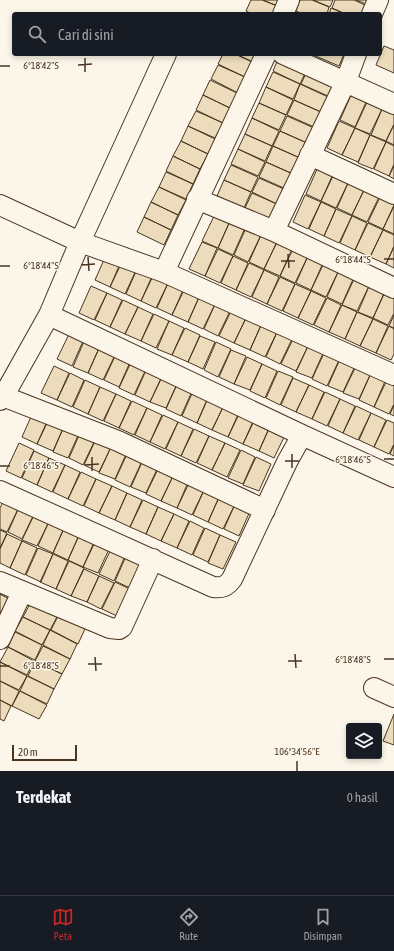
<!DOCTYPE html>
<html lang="id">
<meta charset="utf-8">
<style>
:root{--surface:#171b24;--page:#242831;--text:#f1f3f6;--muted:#9ea1a6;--line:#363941;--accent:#c62828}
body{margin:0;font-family:"Asap Condensed",sans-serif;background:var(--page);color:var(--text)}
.controls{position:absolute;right:12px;bottom:12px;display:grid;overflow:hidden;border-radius:4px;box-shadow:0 2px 6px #0003}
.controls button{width:36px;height:36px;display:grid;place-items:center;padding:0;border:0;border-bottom:1px solid var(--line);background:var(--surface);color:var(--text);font:20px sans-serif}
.scale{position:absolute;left:12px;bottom:10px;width:65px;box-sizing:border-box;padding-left:4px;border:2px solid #4a3520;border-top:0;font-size:11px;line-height:14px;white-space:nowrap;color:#4a3520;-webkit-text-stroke:3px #fbf6e9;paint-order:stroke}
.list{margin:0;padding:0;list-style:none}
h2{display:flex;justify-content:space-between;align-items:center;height:52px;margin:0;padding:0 16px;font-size:17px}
h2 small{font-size:13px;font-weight:400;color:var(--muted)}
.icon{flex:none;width:22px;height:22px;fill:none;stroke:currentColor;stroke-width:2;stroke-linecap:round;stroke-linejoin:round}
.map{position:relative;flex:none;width:394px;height:771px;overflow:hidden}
.search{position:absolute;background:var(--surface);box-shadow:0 2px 6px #0003;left:12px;right:12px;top:12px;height:44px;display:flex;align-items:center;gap:10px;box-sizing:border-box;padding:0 14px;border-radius:4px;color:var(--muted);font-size:15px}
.sheet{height:124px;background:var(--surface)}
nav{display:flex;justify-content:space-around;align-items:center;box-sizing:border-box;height:56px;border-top:1px solid var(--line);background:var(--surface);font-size:11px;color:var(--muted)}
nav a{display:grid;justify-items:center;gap:2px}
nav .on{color:var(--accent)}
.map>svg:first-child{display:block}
.building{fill:#ecdcbc;stroke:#4a3520}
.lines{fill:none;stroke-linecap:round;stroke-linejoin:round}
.street-casing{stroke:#4a3520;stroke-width:22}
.street{stroke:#fbf6e9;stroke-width:20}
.ticks{fill:none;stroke:#4a3520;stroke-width:1.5}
.ticks-label{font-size:10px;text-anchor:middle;fill:#4a3520;stroke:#fbf6e9;stroke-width:3;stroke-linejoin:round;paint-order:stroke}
</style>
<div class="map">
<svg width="394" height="771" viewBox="0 0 394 771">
<rect width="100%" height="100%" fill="#fbf6e9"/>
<path class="building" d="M251 0H262L280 7 277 14H252L246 11Z
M263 0H283L280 7Z
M300 0H312L329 7 327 14H303L296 11Z
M313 0H333L330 7Z
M335 0H354L365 5 361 14H346L332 8Z
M356 0H368L366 4Z
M331 8 345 14H329Z
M384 46 394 50V73L376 65Z
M223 54H235L252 62 245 77 218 64Z
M236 54H256L253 62Z
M311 54H344L339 66Z
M279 57 307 69 300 84 273 71Z
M218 65 245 77 238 93 211 79Z
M308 69 335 81 328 96 301 84Z
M273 72 300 84 293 99 266 87Z
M210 80 237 93 230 108 203 95Z
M300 84 328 97 321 112 294 100Z
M266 87 293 100 286 115 259 103Z
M352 93 367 100 355 127 340 120Z
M203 95 230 108 223 123 196 110Z
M294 100 321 112 314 127 287 115Z
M368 100 383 107 370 134 355 128Z
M259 103 286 115 279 130 252 118Z
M383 107 394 112V124L386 141 371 135Z
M196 111 223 123 215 138 188 126Z
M287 116 314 128 307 143 280 131Z
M252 118 279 131 272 146 245 134Z
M339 121 355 128 342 155 327 148Z
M394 125V145L386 141Z
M188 126 215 139 208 154 181 141Z
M355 128 370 135 358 162 342 155Z
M280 131 307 143 300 158 273 146Z
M245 134 272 146 265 161 238 149Z
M370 135 386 142 373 169 358 163Z
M181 141 208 154 200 169 173 156Z
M386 142 394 146V164L389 176 374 169Z
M273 146 300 158 293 174 266 162Z
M238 149 265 162 258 176 231 164Z
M173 156 200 169 193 184 166 171Z
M266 162 293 174 286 189 259 177Z
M231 165 258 177 251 192 224 180Z
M394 166V179L389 176Z
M318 167 333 174 321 201 306 194Z
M166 172 193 184 186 199 159 187Z
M334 174 349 181 336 208 321 201Z
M259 178 286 190 279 205 252 192Z
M224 180 251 192 244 208 217 196Z
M349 181 365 188 352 215 337 208Z
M159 187 186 200 178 215 151 202Z
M365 188 380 195 367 222 352 215Z
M252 193 279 205 272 220 245 208Z
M305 195 321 202 308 229 293 222Z
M381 195 394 201V205L383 229 368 222Z
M151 202 178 215 171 230 144 217Z
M321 202 336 209 324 236 309 229Z
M394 206V234L383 229Z
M336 209 352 216 339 243 324 236Z
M215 214 230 221 218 248 202 241Z
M352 216 367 223 355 250 340 243Z
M144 217 171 230 164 245 137 232Z
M230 221 245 228 233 255 218 248Z
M368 223 383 230 370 257 355 250Z
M246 228 261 235 248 262 234 255Z
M383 230 394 235V246L386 264 370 257Z
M261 235 277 242 264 269 249 262Z
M202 242 217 248 205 276 189 269Z
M277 242 292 249 280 276 264 269Z
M394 247V268L386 264Z
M218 249 233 256 220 283 205 276Z
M293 249 308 256 295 283 280 276Z
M107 253 122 259 110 287 95 280Z
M233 256 248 263 236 290 221 283Z
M308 256 323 263 311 290 296 283Z
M123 260 138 266 125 294 110 287Z
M249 263 264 270 251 297 236 290Z
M324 263 339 270 326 297 311 290Z
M138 267 153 274 141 301 126 294Z
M264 270 279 277 267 304 252 297Z
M339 270 354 277 342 304 327 297Z
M154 274 169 281 156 308 141 301Z
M280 277 295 284 282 311 267 304Z
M355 277 370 284 357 311 342 305Z
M169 281 184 288 172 315 157 308Z
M295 284 311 291 298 318 283 311Z
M370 284 385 291 373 318 358 312Z
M91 286 107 293 94 320 79 313Z
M185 288 200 295 188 322 172 315Z
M311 291 326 298 313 325 298 318Z
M385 292 394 295V313L388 325 373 318Z
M107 293 122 300 110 327 95 320Z
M200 295 216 302 203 329 188 322Z
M327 298 341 305 329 332 314 325Z
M123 300 138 307 125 334 110 327Z
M216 302 231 309 218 336 204 329Z
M342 305 357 312 345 339 329 332Z
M138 307 153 314 141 341 125 334Z
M232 309 247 316 234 343 219 336Z
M357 312 373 319 360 346 345 339Z
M154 314 169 321 156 348 141 341Z
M394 315V328L389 326Z
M247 316 262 323 250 350 234 343Z
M373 319 388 326 376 353 360 346Z
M169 321 184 328 172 355 157 349Z
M262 323 278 330 265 357 250 350Z
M389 326 394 329V354L391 360 376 353Z
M185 328 200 335 188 362 172 355Z
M278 330 293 337 280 364 266 357Z
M70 332 84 339 72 366 57 359Z
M200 336 215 342 203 369 188 362Z
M294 337 309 344 296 371 281 364Z
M85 339 100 346 88 373 73 367Z
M216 342 231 349 218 377 204 370Z
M309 344 324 351 312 378 296 372Z
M100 346 116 353 103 380 88 373Z
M231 350 246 356 234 384 219 377Z
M325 351 340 358 327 386 312 379Z
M116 354 131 360 119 387 104 380Z
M247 357 262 364 250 390 234 384Z
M340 359 355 366 343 392 328 386Z
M132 360 147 367 134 395 119 388Z
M262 364 277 371 265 398 250 391Z
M54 366 69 373 57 400 41 393Z
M356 366 371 373 359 399 343 393Z
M147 368 163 374 150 402 135 395Z
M278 371 293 377 280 405 266 398Z
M70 373 84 380 72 407 57 400Z
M371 373 386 379 374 407 359 400Z
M163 375 178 382 166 408 150 402Z
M293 378 309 385 296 412 281 405Z
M85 380 100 387 88 414 73 407Z
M387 380 394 383V404L389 414 374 407Z
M178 382 193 389 181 416 166 409Z
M309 385 324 392 312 419 296 412Z
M100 387 116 394 103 421 88 414Z
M194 389 209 395 197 423 182 416Z
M325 392 340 399 327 426 312 419Z
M116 394 131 401 119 428 104 421Z
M209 396 225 403 212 430 197 423Z
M340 399 355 406 343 433 328 426Z
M132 401 147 408 134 435 119 428Z
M225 403 240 410 228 437 212 430Z
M394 405V416L390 414Z
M356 406 371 413 358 440 343 433Z
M147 408 162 415 150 442 135 435Z
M34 410 49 417 37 444 22 437Z
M241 410 255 417 243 444 228 437Z
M371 413 386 420 374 447 359 440Z
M163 415 178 422 165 449 150 442Z
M50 417 65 424 53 451 37 444Z
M256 417 271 424 259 451 243 444Z
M387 420 394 423V444L389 454 374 447Z
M178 422 193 429 181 456 166 449Z
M65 424 80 431 68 458 53 452Z
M271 424 287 431 274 458 259 451Z
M194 429 209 436 196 463 181 456Z
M81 431 96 438 83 465 69 458Z
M209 436 225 443 212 470 197 463Z
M96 439 112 445 99 472 84 465Z
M19 443 34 450 21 478 6 471Z
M225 443 240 450 227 477 212 470Z
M112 445 127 452 115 479 99 473Z
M394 445V456L390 454Z
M241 450 255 457 243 484 228 478Z
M34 451 49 458 37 485 22 478Z
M128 452 143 459 130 487 115 480Z
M256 457 271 464 259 491 243 485Z
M49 458 65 465 52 492 37 485Z
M143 460 158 467 146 493 131 487Z
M65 465 80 472 68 499 53 492Z
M159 467 174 474 161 501 146 494Z
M81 472 96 479 83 506 68 499Z
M174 474 189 480 177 508 161 501Z
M96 479 112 486 99 513 84 506Z
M190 481 205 488 192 515 177 508Z
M112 486 127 493 115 520 99 513Z
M205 488 220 495 208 522 193 515Z
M127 493 142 500 130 527 115 520Z
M220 495 236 502 223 529 208 522Z
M5 498 20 505 7 532 0 529V508Z
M143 500 158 507 146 534 130 527Z
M236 502 251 509 239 536 224 529Z
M20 505 35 512 22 539 8 532Z
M158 507 174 514 161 541 146 534Z
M35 513 50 520 37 546 22 540Z
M174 514 189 521 177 548 161 541Z
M50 519 65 526 53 553 38 546Z
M190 521 204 528 192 555 177 548Z
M65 526 80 533 68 560 53 553Z
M205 528 220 535 208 562 193 555Z
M0 530 7 533 0 548Z
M80 533 96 540 83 567 68 560Z
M7 534 22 541 10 568 0 563V549Z
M220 535 236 542 223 569 208 563Z
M95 540 110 547 98 573 83 567Z
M22 541 37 548 25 575 10 568Z
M112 547 126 554 114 581 99 574Z
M38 548 53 554 41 582 26 575Z
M53 554 68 561 56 589 40 582Z
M127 554 142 561 130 588 115 581Z
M69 561 84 568 71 596 56 589Z
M84 569 99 576 87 602 71 596Z
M99 576 114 583 101 609 87 602Z
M115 582 130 589 117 616 102 609Z
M0 594 9 599 2 613 0 612Z
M31 602 58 615 50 630 23 617Z
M58 616 85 629 78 644 51 630Z
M23 617 50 630 42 645 15 631Z
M50 630 77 644 70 659 43 645Z
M15 632 42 645 35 660 8 647Z
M43 646 70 659 62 674 35 661Z
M8 647 34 661 27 675 0 662Z
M35 661 62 674 54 689 28 676Z
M0 662 27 676 19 690 0 681Z
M27 676 54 689 47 704 20 691Z
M0 681 19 691 12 706 0 700Z
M20 691 47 705 39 719 12 706Z
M0 700 11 706 4 721 0 719Z
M394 714V745L383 741Z"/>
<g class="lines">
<defs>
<path id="street" d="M283 14 289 0
M372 14 378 0
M283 54 394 104
M310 155 394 194
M197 199 274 231 394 288
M0 205 80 242 164 272 394 375
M274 231 346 81 356 54
M164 272 266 54
M49 315 302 435 394 477
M0 395 118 441 265 510
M0 400 3 397 49 315 80 242 166 54
M0 491 213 587C222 588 226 587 232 579L287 462 302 435
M0 582 110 628 119 629 122 627 153 559
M0 639 22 592
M374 688 394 697"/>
</defs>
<use href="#street" class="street-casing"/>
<use href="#street" class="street"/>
</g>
<path class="ticks" d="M85 58V72M78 65 92 64M0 66H10M288 254 289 268M88 257 89 271M384 259H394M281 261H295M81 265 95 264M0 266H10M292 454V468M92 457V471M384 459H394M285 461H299M85 465 99 464M0 466H10M295 654 296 668M95 657 96 671M384 659H394M288 661H302M88 664H102M0 666H10M297 761V771"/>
<g class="ticks-label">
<text x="41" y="69">6°18'42"S</text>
<text x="353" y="263">6°18'44"S</text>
<text x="41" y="269">6°18'44"S</text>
<text x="353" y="463">6°18'46"S</text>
<text x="41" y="469">6°18'46"S</text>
<text x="353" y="663">6°18'48"S</text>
<text x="41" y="669">6°18'48"S</text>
<text x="297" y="755">106°34'56"E</text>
</g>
</svg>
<div class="controls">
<button><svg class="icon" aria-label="layers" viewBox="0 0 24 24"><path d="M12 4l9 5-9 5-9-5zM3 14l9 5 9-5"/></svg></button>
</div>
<div class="scale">20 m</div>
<div class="search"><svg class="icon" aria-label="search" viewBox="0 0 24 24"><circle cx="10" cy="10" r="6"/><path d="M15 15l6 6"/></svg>Cari di sini</div>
</div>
<section class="sheet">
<h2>Terdekat<small>0 hasil</small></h2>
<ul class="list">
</ul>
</section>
<nav>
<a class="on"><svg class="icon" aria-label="map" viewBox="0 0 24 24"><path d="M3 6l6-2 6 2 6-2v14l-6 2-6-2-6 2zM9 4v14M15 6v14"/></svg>Peta</a>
<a><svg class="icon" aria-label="directions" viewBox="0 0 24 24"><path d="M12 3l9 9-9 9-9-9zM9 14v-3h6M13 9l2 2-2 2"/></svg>Rute</a>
<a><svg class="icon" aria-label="saved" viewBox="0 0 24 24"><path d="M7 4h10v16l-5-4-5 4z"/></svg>Disimpan</a>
</nav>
